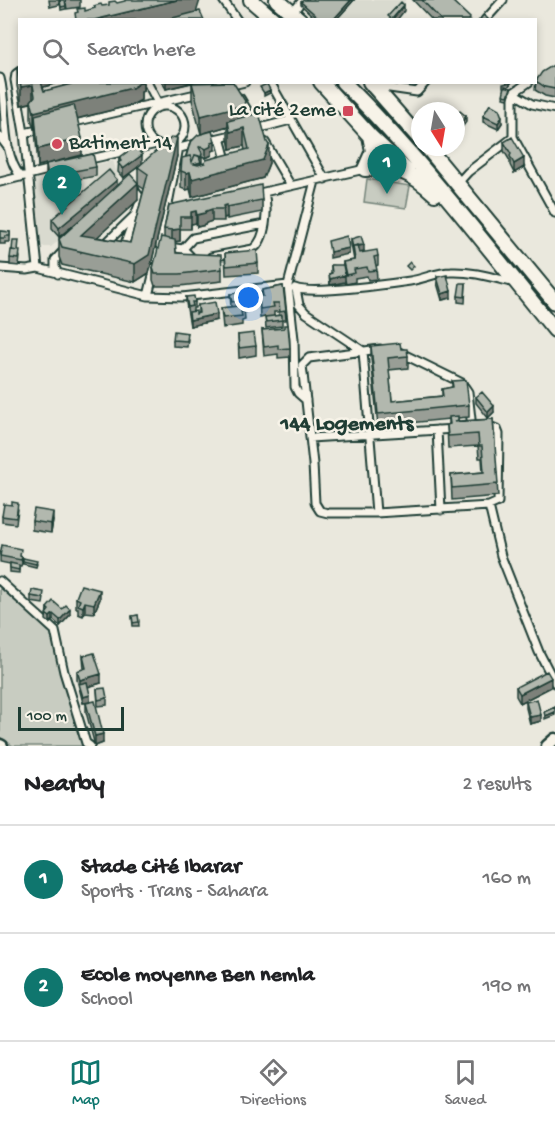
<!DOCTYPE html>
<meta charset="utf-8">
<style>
:root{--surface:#fff;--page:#f2f2f2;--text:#202124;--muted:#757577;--line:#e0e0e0;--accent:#0f766e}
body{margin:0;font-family:"Gochi Hand",sans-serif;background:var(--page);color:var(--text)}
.compass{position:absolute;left:411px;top:102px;width:54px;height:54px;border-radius:50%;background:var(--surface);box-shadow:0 3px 9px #0003;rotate:169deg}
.scale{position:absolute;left:18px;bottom:15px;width:106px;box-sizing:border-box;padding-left:6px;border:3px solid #1f3d34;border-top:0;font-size:16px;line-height:21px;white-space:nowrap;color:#1f3d34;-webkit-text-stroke:4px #f7f3e8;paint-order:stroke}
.you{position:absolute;left:249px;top:298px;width:21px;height:21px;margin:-15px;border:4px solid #fff;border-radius:50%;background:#1a73e8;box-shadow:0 0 0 9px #1a73e833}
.badge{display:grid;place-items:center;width:39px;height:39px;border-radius:50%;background:var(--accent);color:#fff;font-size:20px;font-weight:700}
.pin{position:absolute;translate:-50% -50px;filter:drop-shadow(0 2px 3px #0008)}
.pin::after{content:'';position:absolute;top:32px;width:21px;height:18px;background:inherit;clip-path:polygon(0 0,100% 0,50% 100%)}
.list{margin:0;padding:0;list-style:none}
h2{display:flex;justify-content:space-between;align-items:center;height:78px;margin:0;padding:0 24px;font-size:26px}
h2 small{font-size:20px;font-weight:400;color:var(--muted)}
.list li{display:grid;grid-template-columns:39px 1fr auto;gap:18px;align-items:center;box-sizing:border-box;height:108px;padding:0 24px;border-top:2px solid var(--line)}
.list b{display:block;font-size:22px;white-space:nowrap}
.list p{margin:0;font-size:20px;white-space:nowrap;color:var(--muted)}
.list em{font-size:20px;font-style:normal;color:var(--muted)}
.icon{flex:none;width:33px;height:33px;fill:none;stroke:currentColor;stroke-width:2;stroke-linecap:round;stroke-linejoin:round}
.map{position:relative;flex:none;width:555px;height:746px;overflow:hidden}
.search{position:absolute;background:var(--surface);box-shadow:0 3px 9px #0003;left:18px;right:18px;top:18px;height:66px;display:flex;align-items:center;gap:15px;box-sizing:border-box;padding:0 21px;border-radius:0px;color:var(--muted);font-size:22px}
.sheet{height:294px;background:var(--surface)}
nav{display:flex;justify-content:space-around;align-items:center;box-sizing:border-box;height:84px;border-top:2px solid var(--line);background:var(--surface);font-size:16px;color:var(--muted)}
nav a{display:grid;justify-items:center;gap:3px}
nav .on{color:var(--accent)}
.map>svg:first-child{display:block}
.built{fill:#d9dacf}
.green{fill:#c8ccc1;stroke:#74847a;stroke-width:1.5}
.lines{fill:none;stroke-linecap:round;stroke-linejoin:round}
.street-casing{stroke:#1f3d34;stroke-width:11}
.secondary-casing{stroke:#1f3d34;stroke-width:15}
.highway-casing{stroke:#1f3d34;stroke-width:18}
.street{stroke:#f7f3e8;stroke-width:7}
.secondary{stroke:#f7f3e8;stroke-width:10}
.highway{stroke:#f7f3e8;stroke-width:14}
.wall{fill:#999e96;stroke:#1f3d34;stroke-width:1.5;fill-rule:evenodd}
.shaded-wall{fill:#7d817a;stroke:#1f3d34;stroke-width:1.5}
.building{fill:#b2b8ae;stroke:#1f3d34;stroke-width:1.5}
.poi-dot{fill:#d1495b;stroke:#f7f3e8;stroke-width:2}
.labels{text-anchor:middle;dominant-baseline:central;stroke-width:5;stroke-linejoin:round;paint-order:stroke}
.poi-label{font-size:21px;fill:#1f3d34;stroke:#f7f3e8;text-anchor:end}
.neighbourhood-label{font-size:22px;font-weight:bold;fill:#1f3d34;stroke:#f7f3e8}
</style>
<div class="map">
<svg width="555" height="746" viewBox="0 0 555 746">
<rect width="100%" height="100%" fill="#eae8dd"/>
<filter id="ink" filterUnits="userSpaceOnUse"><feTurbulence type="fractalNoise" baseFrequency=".0167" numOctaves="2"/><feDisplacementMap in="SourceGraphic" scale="12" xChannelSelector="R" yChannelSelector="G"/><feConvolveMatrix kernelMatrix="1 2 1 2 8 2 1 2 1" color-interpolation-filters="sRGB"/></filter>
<g filter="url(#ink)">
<path class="built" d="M306 0H406L388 19H317L301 5Z
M113 161 121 186 51 247H44L40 244 33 178Z"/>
<path class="green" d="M367 179 410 186 406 208 364 202Z
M0 584 53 635 59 668 83 746H13L0 737Z"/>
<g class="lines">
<defs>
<path id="street" d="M223 0 237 20
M292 13 303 0
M485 20 503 0
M20 71 16 74 15 80 24 133 38 268
M0 78C8 109 0 151 21 177
M147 82 159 105
M270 82 325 179
M529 82 513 93V137L555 213
M228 86 245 82
M376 86 417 92 426 82
M513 93 532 104 555 109
M240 98 254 122
M145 126a20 20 0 1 1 40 0a20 20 0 1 1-40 0Z
M70 123 200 93
M256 129 291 120
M24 133 42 129
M0 137 9 149
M206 141 236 134
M265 142 291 186
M170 155 180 148 195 144
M86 160 157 144
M219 162 225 156 220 138
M0 182 52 169
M458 183 468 172 511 139
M255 194 365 169
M104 245 134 216
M160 245 179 147
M168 247 183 249 192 258
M123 249 141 199 133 188
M183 249 193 238 265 224
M211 257 253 249C267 239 268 208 264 192
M0 268 27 270 38 268 148 296 182 297 288 285 315 181
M58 274 55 267V260L66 248
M288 285 294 339 295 387 298 393 306 400
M295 288C312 295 389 284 410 281 424 279 437 272 451 272 473 271 494 278 515 283
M296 289 299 305 306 313 363 351 376 513
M148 296 155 267
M380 349 309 358 302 365 313 464 315 503 320 511 328 513H376L489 506 498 502 499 434 497 429 492 427 484 428
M399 352 462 383 468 392 472 428
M437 430 441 510
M310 438 455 429
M489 506 501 556 539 652 555 683
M0 581 55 631 64 672 86 743 90 746"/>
<path id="secondary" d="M0 745 2 746
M547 746 555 739"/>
<path id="highway" d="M251 0 274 20
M277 0 300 20
M321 82 370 136 373 151 365 169
M343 82C421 159 486 246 555 330
M370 82 420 139
M370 136 408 172
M427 147 555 302
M365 169C398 166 411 172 435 194"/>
</defs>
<use href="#street" class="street-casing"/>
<use href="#secondary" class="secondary-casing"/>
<use href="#highway" class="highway-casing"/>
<use href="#street" class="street"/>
<use href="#secondary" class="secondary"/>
<use href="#highway" class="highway"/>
</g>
<path class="wall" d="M49 0H59V5L50 7Z
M60 0H80V7L67 9 66 3V9L61 10Z
M304 0H354L336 20H317L301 5V2Z
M413 0H451L470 20H432Z
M555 64V98L545 96 535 90 536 80Z
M20 67V82H61L43 87 44 91 143 82V91L141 92V100L132 105 77 119 82 155 58 161 96 167V176L48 185 46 173V164L38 166 35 129H34L31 119V103L21 105 17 86V68Z
M162 82H233L245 117 269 163 263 178 192 197 190 189 186 190 181 188V171L190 143 215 150 212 151V155L206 158 202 156V164L245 150 244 146 230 149 228 139V126L201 134 192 100V83L166 89Z
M512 82 508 87 511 91 508 99 503 98 505 88 503 87V84Z
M483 116 502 123 498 129 483 122Z
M504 142 524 167 514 173 510 165V161L504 151Z
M177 156 149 273 135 282 62 265 59 257V239L81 219 59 237 52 229V219L117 186 138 200 97 237 130 243 144 189 138 185V167Z
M119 158 142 164 123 178 118 172Z
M262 200V212L227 219V217L224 218V221H212L206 223 205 225 197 227 196 223 191 224V229H180V241L175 242 176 253 222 269V281L180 286H155L153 280V268L164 238V229L169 205Z
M0 231 10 232V242H5V244H0Z
M351 239 364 251 359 252 360 253 378 256V265L376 266 377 279 368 280 367 276 355 278V282L346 284 345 280V282L330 285 329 274 331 273V265L343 268V262L354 260 351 245Z
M18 251 20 257 19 266 10 265V258Z
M225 253 258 263V273L226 275Z
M437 277 451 298 442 300 437 283Z
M466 283 465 303 458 302V296Z
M283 286 286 320H282V326L266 328 265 317 260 318 259 296H262V290ZM274 312H279V315L274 316Z
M230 294 250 299V305L244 306 245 320 242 321V325L223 328 221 308 231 307Z
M186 297 195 302V308H193V311L196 314 198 313V305L217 320 190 326 186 303Z
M262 330 290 348V357L278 358V354L264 356Z
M238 335 256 346V355L239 358Z
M188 339 187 347 173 346V340Z
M371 346 401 349 408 356V368L389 370 392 401 442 396V389L452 387V381L469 405V417L458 418V421L493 419 498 496 452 500 451 475 483 472 482 458H479L478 446 448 448 447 425 449 424V419L378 426 371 358Z
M476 397 494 412 488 418 476 403Z
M12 505 18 509 16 524 2 522V516Z
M32 521H53L51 533 32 530Z
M0 552 21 557 22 563 21 566H19V573L10 572V564L0 562Z
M23 558 37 564 36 567 23 564Z
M31 596 44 598 43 604 31 602Z
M76 598 100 599 94 613 85 612 83 616 78 614V608H76Z
M47 608 70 615 60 626 53 620 50 623 46 620Z
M138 615 139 626H133L132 616Z
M83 656 101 683 88 687 90 702 83 703 77 680V671L84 669Z
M516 687H551L520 703 516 696Z
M97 689 107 698V705L98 706Z
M526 702 541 721 530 724 526 708Z
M86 703 103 743 95 746 86 712Z"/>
<path class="shaded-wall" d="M177 0H200L196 13 169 20H94Z
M351 0H354L336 20H333Z
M404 5V11L397 20H392Z
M37 82H61L37 89Z
M139 82H143V91L141 92V100L132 105 36 129 35 115V129H34V112Z
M166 82H194L166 89Z
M33 85V102L21 105V87Z
M270 90V93L264 96V93Z
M245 101V118L228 121V126L201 134V116Z
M466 116V122L457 134V128Z
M502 117V123L498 129V123Z
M244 128V146L230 149V132Z
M82 138V155L38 166V149Z
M177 138V156L149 273 135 282V264Z
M215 141V150L212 151V155L206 158V149L211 142Z
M269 145V163L263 178 192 197V179L194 164 201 162V177Z
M142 155V164L123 178V169Z
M524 158V167L514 173V164Z
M190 172V189L186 190V173Z
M117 180V189L59 237V228Z
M138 183V200L81 252V235Z
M227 205V217L224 218 223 206Z
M212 209V221L206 223 205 225 197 227V215L206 211Z
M196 211V223L191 224V229V212Z
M180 229V241L172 242V230Z
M364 245V251L354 253 353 247Z
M349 248V254L330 258V252Z
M345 275V282L330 285V279Z
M451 291V298L442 300V294Z
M217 314V320L190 326V320Z
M494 406V412L488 418V412Z
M53 512V521L51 533V524Z
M100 590V599L94 613V604Z
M85 602V612L83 616V607Z
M70 609V615L60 626V620Z
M53 614V620L50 623V617Z
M101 674V683L80 689V680Z
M551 678V687L520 703V694Z
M90 695V702L83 703V697Z
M555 712V715L545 719V716Z
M541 715V721L530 724V717Z
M103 734V743L95 746V736Z"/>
<path class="building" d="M60 0H65L66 6 61 7Z
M125 0H177L94 20H76L75 13 78 12 77 9 85 8V11L95 8 94 6 97 5 101 4 102 6 109 5V2L115 1 117 3 125 1Z
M304 0H351L333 20H321L301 2Z
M422 0H451L470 18 469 20H441Z
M401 2 404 5 392 19 388 16Z
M200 11 204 20H165Z
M484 15 489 20H479Z
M555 64V89L545 87 536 81 542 72Z
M20 67V80L17 68Z
M20 82H41L44 91 79 82H141L132 88 34 112 31 101 35 96 33 85 21 87Z
M233 82 245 101 244 105 201 116 192 83Z
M267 84 270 90 264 93 260 87Z
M505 86 511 88 508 96 503 95Z
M490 104 499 109 502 117 498 123 483 116Z
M74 105 82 138 38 149 35 115Z
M460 111 466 116 457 128 456 127V117Z
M259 113 267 142 269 145 263 160 192 179 190 172 186 173 181 171 182 158 190 156 192 162 195 155 199 156 201 162 194 164 198 165 205 163 206 160 249 149 244 128 230 132 228 121Z
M212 131 215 141 211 142 212 146 206 149 201 146 199 147 202 153 201 157 195 155 192 162 190 156 186 157 190 143 198 135Z
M172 137 177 138 149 255 135 264 62 247 59 239 130 174 138 183 81 235 130 243 148 174 138 167Z
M512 137 524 158 514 164 510 156 511 154 504 142Z
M135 146 142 155 123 169 118 163 121 161 119 158Z
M93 154 96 167 48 176 46 164Z
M109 170 117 180 59 228 52 219Z
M261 185 262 200 227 207V205L223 206 224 209H212L206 211 205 213 197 215 196 211 191 212V217H180V229L172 230 164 229 169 205Z
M0 231 10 232V236H5V238H0Z
M347 236 349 248 330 252 328 241Z
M361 236 364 245 353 246V248L351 239Z
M161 237 175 240 176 253 221 255 222 269 180 274H155L153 268Z
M13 240H19L18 251 12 250Z
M358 245 360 253 377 250 378 256 374 257 377 270 368 271 367 267 354 269 355 273 346 275 343 262 355 260 353 246Z
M11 250 20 251 19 259 10 258Z
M257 250 258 263 226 266 225 253Z
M410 262 414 266 410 270 406 266Z
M331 265H343L345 275 330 279 329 274 332 273Z
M447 275 451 291 442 294 437 277Z
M460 283H466L465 297 458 296Z
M283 286 286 311 280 312 279 303H273L274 307 260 309 259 296H263L262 290Z
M248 291 250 299 232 302 230 294Z
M194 296 195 302H192L193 306 188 307 186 297Z
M238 301H243L245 311 241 312 242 316 223 318 221 308 238 306Z
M215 302 217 314 190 320 189 312 196 311V314L199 313 198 305Z
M282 315V320L266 322 265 317Z
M284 325H288L290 348 278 349V345L264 347 262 330 284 328Z
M174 331 188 333 187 341 173 340Z
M254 333 256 346 239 348 238 335Z
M400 343 401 349H407L408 356 388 358 392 401 443 396 442 389 453 387 452 381 466 380 469 405 378 414 371 346Z
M482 392 494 406 488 412 476 397Z
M458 416V420L454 422 493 419 498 484 452 488 451 475 484 472 482 446H479L478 434 448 436 447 425 450 424 449 417Z
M12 502 18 503 16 518 2 516 4 504 12 505Z
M34 509 53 512 51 524 32 521Z
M2 545 21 549 20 556 22 557 21 560 0 556Z
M23 558 37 561 36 564 23 561Z
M10 563 19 565V570L10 568Z
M81 585 100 590 94 604 85 602 83 607 78 605 80 600 76 598Z
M32 590 44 592 43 598 31 596Z
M53 601 62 609 66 605 70 609 60 620 53 614 50 617 46 614 49 610 47 608Z
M138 615 139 622 133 623 132 616Z
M94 653 101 674 80 680 77 671 86 668 83 656Z
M547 671 551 678 520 694 516 687Z
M87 682 90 695 83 697 79 684Z
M105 688 107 698 98 700 97 689Z
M537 699 541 715 530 717 526 702Z
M95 701 103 734 95 736 86 703Z
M555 707V712L545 716 544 712Z"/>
</g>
<g class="poi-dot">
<rect x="342" y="105" width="12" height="12" rx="3"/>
<circle cx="57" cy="144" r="6"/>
</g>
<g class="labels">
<g class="poi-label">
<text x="336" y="111">La cité 2eme</text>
<text x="69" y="144" text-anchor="start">Batiment 14</text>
</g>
<g class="neighbourhood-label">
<text x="347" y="425">144 Logements</text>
</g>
</g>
</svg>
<svg class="compass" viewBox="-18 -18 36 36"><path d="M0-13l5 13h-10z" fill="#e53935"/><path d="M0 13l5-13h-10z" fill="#757577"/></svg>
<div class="scale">100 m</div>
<div class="you"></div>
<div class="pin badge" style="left:387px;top:194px">1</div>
<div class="pin badge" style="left:62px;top:215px">2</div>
<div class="search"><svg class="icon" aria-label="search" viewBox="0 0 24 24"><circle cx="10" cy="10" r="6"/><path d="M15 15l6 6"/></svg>Search here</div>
</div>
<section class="sheet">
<h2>Nearby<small>2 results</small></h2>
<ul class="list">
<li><span class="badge">1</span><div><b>Stade Cité Ibarar</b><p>Sports · Trans - Sahara</p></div><em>160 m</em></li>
<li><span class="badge">2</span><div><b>Ecole moyenne Ben nemla</b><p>School</p></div><em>190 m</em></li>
</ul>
</section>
<nav>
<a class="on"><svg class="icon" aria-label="map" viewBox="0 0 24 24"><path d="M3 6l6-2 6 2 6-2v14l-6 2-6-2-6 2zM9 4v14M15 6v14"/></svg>Map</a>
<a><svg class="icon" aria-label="directions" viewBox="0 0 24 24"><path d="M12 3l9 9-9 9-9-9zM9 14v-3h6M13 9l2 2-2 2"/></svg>Directions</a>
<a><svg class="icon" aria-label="saved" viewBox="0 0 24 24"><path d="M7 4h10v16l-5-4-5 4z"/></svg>Saved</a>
</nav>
